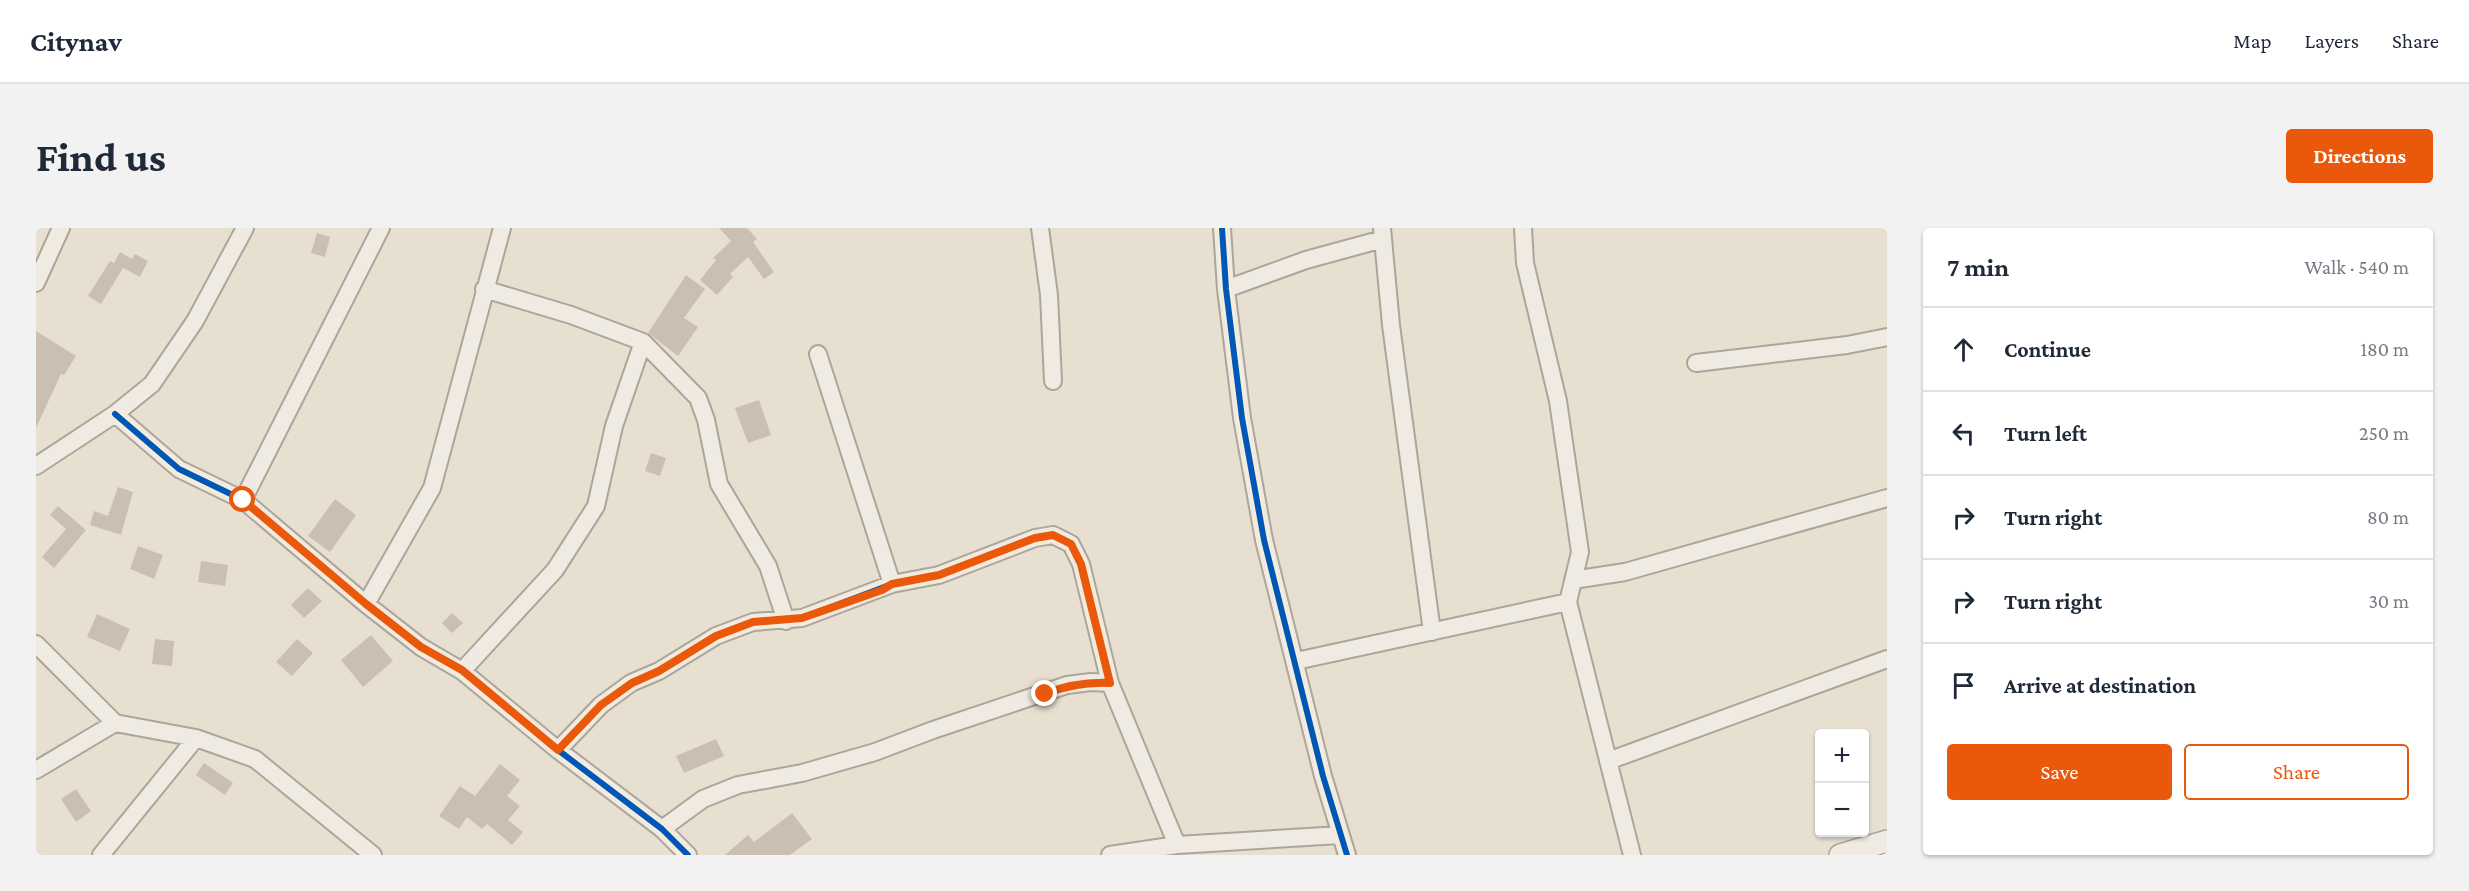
<!DOCTYPE html>
<meta charset="utf-8">
<style>
:root{--surface:#fff;--page:#f2f2f3;--text:#1f2937;--muted:#747a83;--line:#e0e1e3;--accent:#ea580c}
body{margin:0;font-family:"Crimson Pro",serif;background:var(--page);color:var(--text)}
.controls{position:absolute;right:18px;bottom:18px;display:grid;overflow:hidden;border-radius:6px;box-shadow:0 2px 4px #0004}
.controls button{width:54px;height:54px;display:grid;place-items:center;padding:0;border:0;border-bottom:2px solid var(--line);background:var(--surface);color:var(--text);font:30px sans-serif}
.stop{position:absolute;width:18px;height:18px;margin:-14px;border:4px solid #ea580c;border-radius:50%;background:#fff}
.stop.end{background:#ea580c;border-color:#fff;box-shadow:0 2px 6px #0008}
.list{margin:0;padding:0;list-style:none}
h2{display:flex;justify-content:space-between;align-items:center;height:78px;margin:0;padding:0 24px;font-size:26px}
h2 small{font-size:20px;font-weight:400;color:var(--muted)}
.list li{display:grid;grid-template-columns:39px 1fr auto;gap:18px;align-items:center;box-sizing:border-box;height:84px;padding:0 24px;border-top:2px solid var(--line)}
.list b{display:block;font-size:22px;white-space:nowrap}
.list em{font-size:20px;font-style:normal;color:var(--muted)}
.actions{display:flex;gap:12px;padding:18px 24px}
.actions a{flex:1;padding:14px 0;border:2px solid var(--accent);border-radius:6px;text-align:center;font-size:21px;color:var(--accent)}
.actions .main{background:var(--accent);color:#fff}
.icon{flex:none;width:33px;height:33px;fill:none;stroke:currentColor;stroke-width:2;stroke-linecap:round;stroke-linejoin:round}
.map{position:relative;flex:none;width:1851px;height:627px;overflow:hidden;border-radius:6px}
header{display:flex;align-items:center;gap:36px;box-sizing:border-box;height:84px;padding:0 30px;background:var(--surface);border-bottom:2px solid var(--line)}
header strong{font-size:28px}
nav{display:flex;gap:33px;margin-inline-start:auto;font-size:21px}
.intro{display:flex;align-items:center;justify-content:space-between;box-sizing:border-box;height:144px;padding:0 36px}
h1{margin:0;font-size:42px}
.button{padding:15px 27px;border-radius:6px;background:var(--accent);color:#fff;font-size:21px;font-weight:700}
main{display:flex;gap:36px;padding:0 36px}
aside{flex:1;background:var(--surface);border-radius:6px;box-shadow:0 2px 4px #0004}
.map>svg:first-child{display:block}
.building{fill:#cbbfb2}
.lines{fill:none;stroke-linecap:round;stroke-linejoin:round}
.minor-casing{stroke:#ada599;stroke-width:20}
.tertiary-casing{stroke:#ada599;stroke-width:24}
.minor{stroke:#efebe3;stroke-width:16}
.tertiary{stroke:#efebe3;stroke-width:21}
.cycleway-casing{stroke:#f7eed8;stroke-width:10}
.cycleway{stroke:#0057b8;stroke-width:6}
.route{stroke:#ea580c;stroke-width:8}
</style>
<header>
<strong>Citynav</strong>
<nav><a>Map</a><a>Layers</a><a>Share</a></nav>
</header>
<div class="intro"><h1>Find us</h1><a class="button">Directions</a></div>
<main>
<div class="map">
<svg width="1851" height="627" viewBox="0 0 1851 627">
<rect width="100%" height="100%" fill="#e7e0d1"/>
<path class="building" d="M683 0H711L721 11 717 14 738 44 728 51 712 29 694 46 697 49 681 67 664 52 680 32 677 30 695 13Z
M281 5 294 9 289 29 275 25Z
M84 24 96 31 99 26 112 33 104 49 78 35Z
M74 33 87 40 65 76 52 68Z
M650 47 669 61 648 90 662 99 642 128 612 105Z
M0 103 40 128 28 147 25 146 0 200Z
M723 172 735 207 712 215 699 180Z
M615 225 630 230 624 248 609 243Z
M82 259 97 264 85 307 54 297 58 283 72 288Z
M299 271 320 287 294 324 272 308Z
M22 278 50 302 18 340 6 329 30 301 14 287Z
M102 318 127 327 118 351 94 341Z
M165 333 192 337 189 358 162 354Z
M272 360 286 373 268 390 255 377Z
M416 385 427 395 416 405 406 395Z
M61 386 94 401 84 423 51 409Z
M335 407 357 433 327 459 305 432Z
M119 411 138 413 136 438 116 436Z
M261 411 277 425 256 448 240 434Z
M680 511 688 528 648 545 640 528Z
M168 535 197 555 189 567 160 547Z
M464 536 484 552 471 568 484 578 472 592 487 604 476 617 451 596 446 601 431 589 423 601 403 588 424 558 439 568Z
M40 561 55 583 40 594 25 571Z
M756 585 776 611 754 627H689L712 607 718 614Z"/>
<g class="lines">
<defs>
<path id="minor" d="M1004 0 1013 67 1017 153
M1186 0 1190 61 1206 190 1228 312 1287 548 1311 627
M1346 0 1355 97 1396 404
M1487 0 1489 35 1522 173 1544 324 1532 374
M0 55 25 0
M448 61 535 87 607 114 662 170 670 192 683 256 732 338 750 393
M1190 61 1270 32 1347 11
M782 126 856 356
M1660 135 1811 117 1851 109
M79 186 143 241 207 272 330 376 385 419 426 443 522 522 626 601 652 627
M0 238 79 186 116 156 159 93 209 0
M207 272 345 0
M1537 352 1589 344 1851 270
M330 376 396 260 466 0
M0 416 79 495 160 510 219 531 337 627
M1260 433 1532 374 1596 627
M426 443 519 342 560 278 578 198 607 114
M522 522 565 477 595 455 623 443 680 408 717 394 766 390 856 356 903 347 999 310 1017 307 1035 316 1045 336 1074 455
M1572 533 1851 431
M0 542 79 495
M626 601 667 571 702 557 766 545 839 524 897 502 1031 457 1055 454 1074 455 1141 617
M65 627 160 510
M1074 627 1141 617 1304 607"/>
<path id="tertiary" d="M1804 627 1851 613"/>
</defs>
<use href="#minor" class="minor-casing"/>
<use href="#tertiary" class="tertiary-casing"/>
<use href="#minor" class="minor"/>
<use href="#tertiary" class="tertiary"/>
<defs>
<path id="cycleway" d="M1186 0 1190 61 1206 190 1228 312 1287 548 1311 627
M79 186 143 241 207 272 330 376 385 419 426 443 522 522 626 601 652 627
M522 522 565 477 595 455 623 443 680 408 717 394 766 390 856 356 903 347 999 310 1017 307 1035 316 1045 336 1074 455"/>
</defs>
<use href="#cycleway" class="cycleway-casing"/>
<use href="#cycleway" class="cycleway"/>
</g>
<g class="lines">
<path class="route" d="M207 272 330 376 385 419 426 442 522 522 565 477 596 455 623 443 680 408 717 394 766 390 846 362 856 356 903 347 999 310 1017 307 1035 316 1045 336 1074 455C1050 454 1031 457 1009 466"/>
</g>
</svg>
<div class="controls">
<button>+</button>
<button>−</button>
</div>
<div class="stop" style="left:207px;top:272px"></div>
<div class="stop end" style="left:1009px;top:466px"></div>
</div>
<aside>
<h2>7 min<small>Walk · 540 m</small></h2>
<ul class="list">
<li><svg class="icon" aria-label="ahead" viewBox="0 0 24 24"><path d="M12 20V5M6 11l6-6 6 6"/></svg><div><b>Continue</b></div><em>180 m</em></li>
<li><svg class="icon" aria-label="left" viewBox="0 0 24 24"><path d="M17 20v-9H6M10 6l-5 5 5 5"/></svg><div><b>Turn left</b></div><em>250 m</em></li>
<li><svg class="icon" aria-label="right" viewBox="0 0 24 24"><path d="M7 20v-9h11M14 6l5 5-5 5"/></svg><div><b>Turn right</b></div><em>80 m</em></li>
<li><svg class="icon" aria-label="right" viewBox="0 0 24 24"><path d="M7 20v-9h11M14 6l5 5-5 5"/></svg><div><b>Turn right</b></div><em>30 m</em></li>
<li><svg class="icon" aria-label="arrive" viewBox="0 0 24 24"><path d="M6 21V4h12l-3 4 3 4H6"/></svg><div><b>Arrive at destination</b></div></li>
</ul>
<div class="actions"><a class="main">Save</a><a>Share</a></div>
</aside>
</main>
